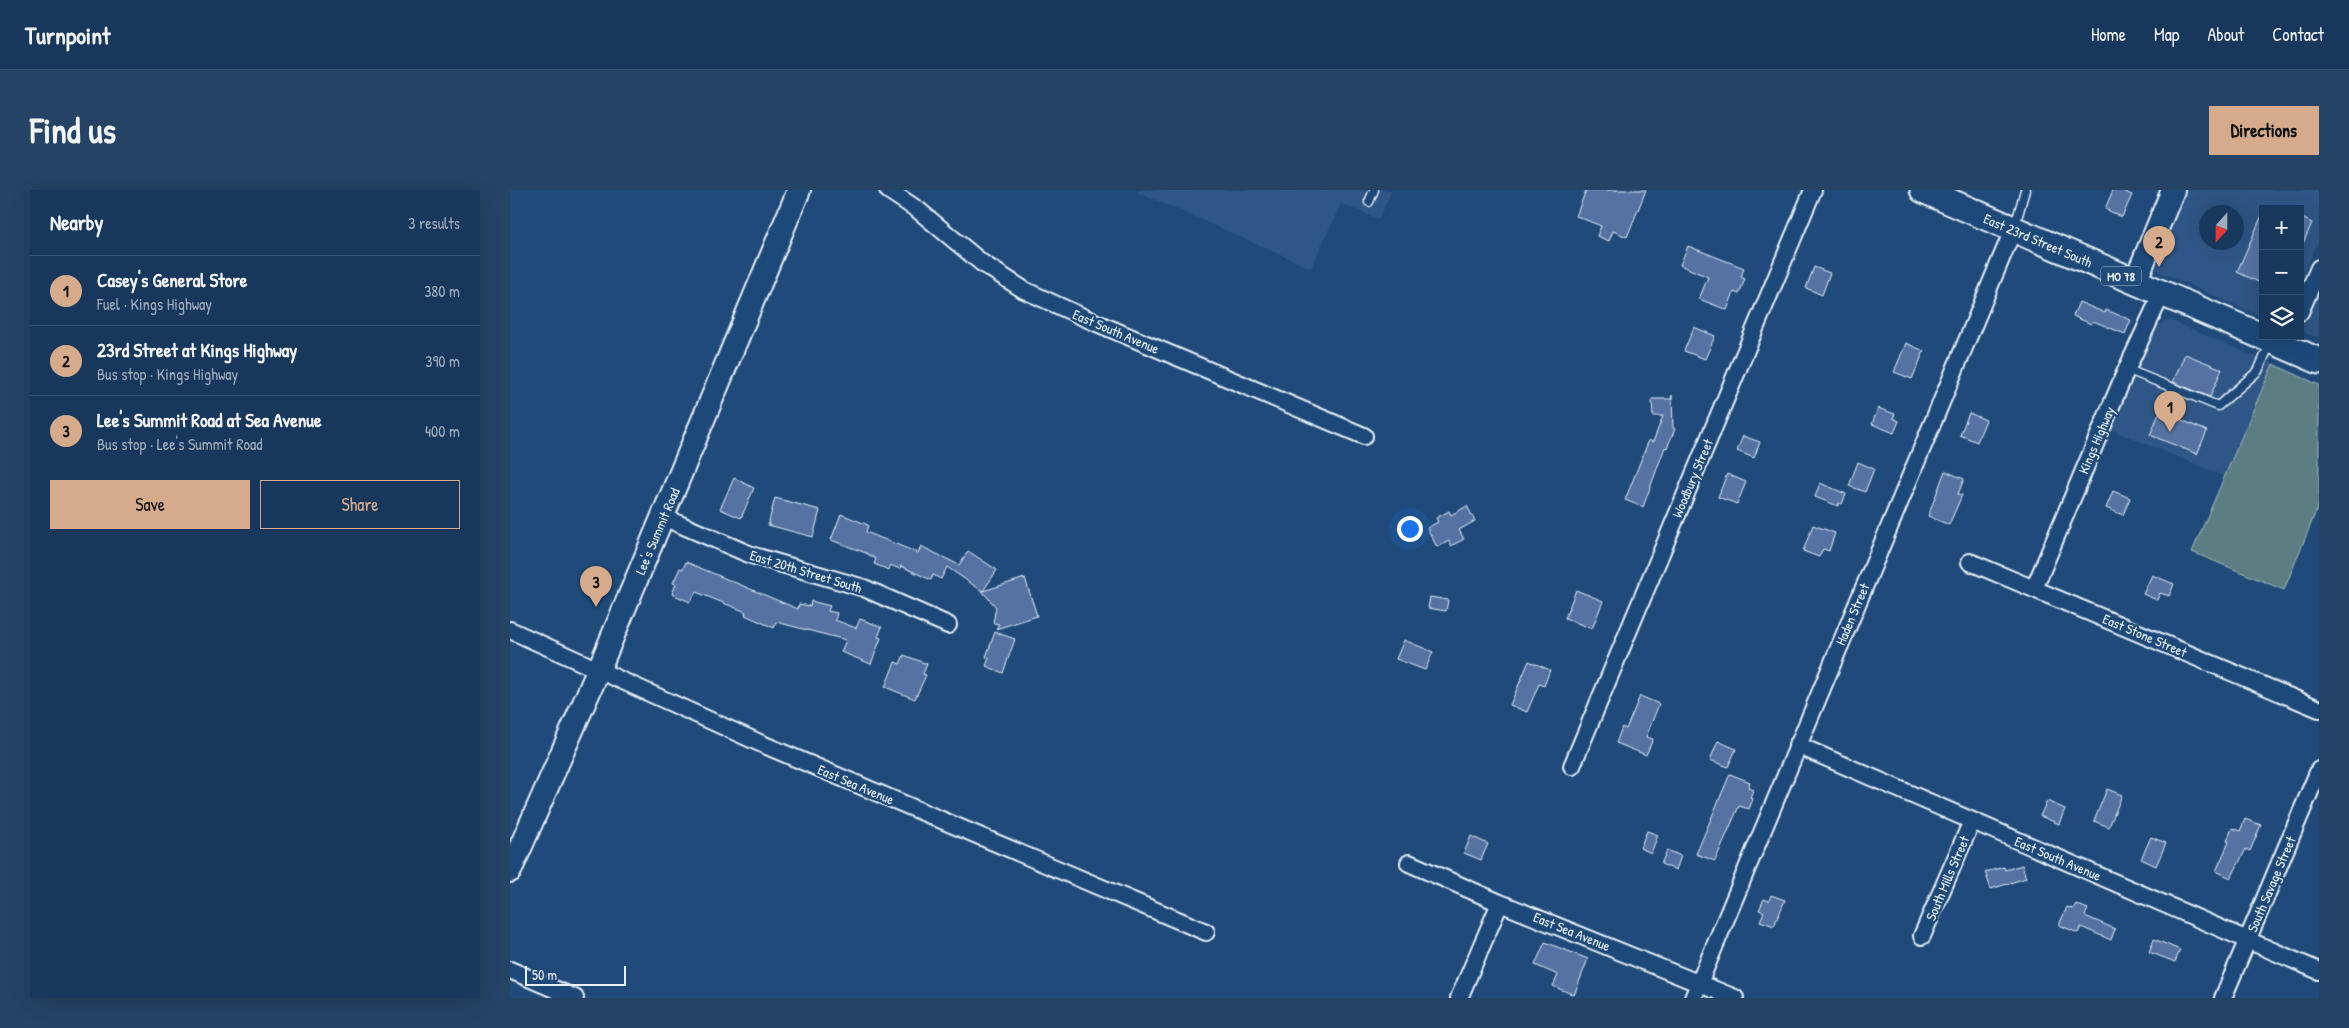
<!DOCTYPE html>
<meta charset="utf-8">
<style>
:root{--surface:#17385c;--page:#244365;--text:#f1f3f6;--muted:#9eacbb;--line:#365272;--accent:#d6ab8b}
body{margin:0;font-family:"Patrick Hand",sans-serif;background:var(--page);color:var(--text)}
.controls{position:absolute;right:15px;top:15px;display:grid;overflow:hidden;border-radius:0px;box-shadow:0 5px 20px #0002}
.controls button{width:45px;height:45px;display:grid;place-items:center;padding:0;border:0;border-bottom:1px solid var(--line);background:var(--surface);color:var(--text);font:25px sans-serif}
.compass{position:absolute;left:1689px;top:15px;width:45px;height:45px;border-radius:50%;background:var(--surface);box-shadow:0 5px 20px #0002;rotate:201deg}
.scale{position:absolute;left:15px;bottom:12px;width:101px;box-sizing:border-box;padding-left:5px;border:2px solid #e8f1f8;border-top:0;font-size:14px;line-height:18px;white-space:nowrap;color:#e8f1f8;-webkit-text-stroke:4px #1f4a7a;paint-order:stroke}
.you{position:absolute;left:899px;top:338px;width:18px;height:18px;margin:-12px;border:4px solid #fff;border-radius:50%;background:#1a73e8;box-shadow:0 0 0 8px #1a73e833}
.badge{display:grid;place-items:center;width:32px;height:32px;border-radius:50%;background:var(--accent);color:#111;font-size:16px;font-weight:700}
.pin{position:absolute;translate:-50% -41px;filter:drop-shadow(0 1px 2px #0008)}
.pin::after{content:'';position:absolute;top:26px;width:18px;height:15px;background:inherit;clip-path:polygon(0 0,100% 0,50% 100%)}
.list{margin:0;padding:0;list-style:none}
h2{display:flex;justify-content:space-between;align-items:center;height:65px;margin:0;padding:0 20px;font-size:21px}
h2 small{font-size:16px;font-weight:400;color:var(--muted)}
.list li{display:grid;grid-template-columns:32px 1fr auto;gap:15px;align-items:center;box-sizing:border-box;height:70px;padding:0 20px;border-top:1px solid var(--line)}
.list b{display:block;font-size:19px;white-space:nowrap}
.list p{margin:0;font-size:16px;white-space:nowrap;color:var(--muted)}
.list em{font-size:16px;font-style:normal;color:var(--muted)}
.actions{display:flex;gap:10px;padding:15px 20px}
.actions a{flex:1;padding:11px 0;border:1px solid var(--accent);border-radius:0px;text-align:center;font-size:18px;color:var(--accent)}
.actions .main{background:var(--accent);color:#111}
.icon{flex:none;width:28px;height:28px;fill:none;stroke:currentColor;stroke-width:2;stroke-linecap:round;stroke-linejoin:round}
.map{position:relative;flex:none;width:1809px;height:808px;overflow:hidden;border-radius:0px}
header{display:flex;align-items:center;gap:30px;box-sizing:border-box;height:70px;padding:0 25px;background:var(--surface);border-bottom:1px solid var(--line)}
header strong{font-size:24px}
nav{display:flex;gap:28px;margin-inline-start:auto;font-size:18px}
.intro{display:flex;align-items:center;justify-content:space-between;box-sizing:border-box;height:120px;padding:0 30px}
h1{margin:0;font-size:35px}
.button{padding:12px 22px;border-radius:0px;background:var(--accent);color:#111;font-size:18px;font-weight:700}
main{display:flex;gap:30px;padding:0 30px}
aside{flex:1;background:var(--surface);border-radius:0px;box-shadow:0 5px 20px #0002}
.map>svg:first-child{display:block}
.built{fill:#2f5686;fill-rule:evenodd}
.green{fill:#5c7e83;stroke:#a2b8be}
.building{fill:#5472a2;stroke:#e8f1f8}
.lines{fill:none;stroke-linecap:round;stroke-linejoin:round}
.lane-casing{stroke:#e8f1f8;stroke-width:11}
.street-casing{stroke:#e8f1f8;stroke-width:20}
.secondary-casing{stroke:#e8f1f8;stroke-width:26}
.primary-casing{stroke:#e8f1f8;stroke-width:29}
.lane{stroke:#1f4a7a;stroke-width:8}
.street{stroke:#1f4a7a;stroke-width:16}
.secondary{stroke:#1f4a7a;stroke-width:22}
.primary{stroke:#1f4a7a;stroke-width:25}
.labels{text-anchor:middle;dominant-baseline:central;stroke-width:4.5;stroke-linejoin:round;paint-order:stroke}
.shield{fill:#1f4a7a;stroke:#acbfd2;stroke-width:1}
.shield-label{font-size:12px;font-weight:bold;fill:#e8f1f8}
.street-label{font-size:14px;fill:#e8f1f8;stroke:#1f4a7a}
</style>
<header>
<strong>Turnpoint</strong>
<nav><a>Home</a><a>Map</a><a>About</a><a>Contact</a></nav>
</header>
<div class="intro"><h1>Find us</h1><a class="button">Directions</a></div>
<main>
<aside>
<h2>Nearby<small>3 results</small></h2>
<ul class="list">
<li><span class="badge">1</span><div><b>Casey's General Store</b><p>Fuel · Kings Highway</p></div><em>380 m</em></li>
<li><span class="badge">2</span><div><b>23rd Street at Kings Highway</b><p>Bus stop · Kings Highway</p></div><em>390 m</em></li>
<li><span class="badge">3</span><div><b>Lee's Summit Road at Sea Avenue</b><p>Bus stop · Lee's Summit Road</p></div><em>400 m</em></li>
</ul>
<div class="actions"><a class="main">Save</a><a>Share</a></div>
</aside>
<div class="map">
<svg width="1809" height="808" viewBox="0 0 1809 808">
<rect width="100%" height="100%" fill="#1f4a7a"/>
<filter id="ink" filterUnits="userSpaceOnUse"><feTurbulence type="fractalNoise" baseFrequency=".02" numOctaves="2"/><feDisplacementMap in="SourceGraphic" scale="10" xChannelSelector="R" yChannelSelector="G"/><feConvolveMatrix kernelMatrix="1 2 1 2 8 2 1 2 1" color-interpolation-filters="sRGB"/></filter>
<g filter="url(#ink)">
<path class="built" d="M628 0H882L869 29 831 14 801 78 627 2Z
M1670 0H1809V49L1790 92V19H1753V127L1650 82 1644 77 1642 67ZM1696 22H1726V52H1696Z
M1809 92V148L1795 143 1792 137Z
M1654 131H1662L1763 174 1714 286 1602 240 1646 139Z"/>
<path class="green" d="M1763 174 1809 195V314L1774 400 1682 362Z"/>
<path class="building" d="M1076 0H1136L1117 47 1103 41 1099 51 1087 46 1091 36 1066 26Z
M1603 0H1611L1622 5 1612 27 1595 19Z
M1753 23V94L1727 82Z
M1790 27 1802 33 1790 60Z
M1178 56 1234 78 1231 87 1235 89 1229 104 1224 102 1217 120 1189 109 1198 87 1170 75Z
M1304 77 1320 83 1312 105 1296 98Z
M1569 112 1595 123 1596 120 1621 130 1615 144 1583 131 1581 134 1563 126Z
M1184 137 1205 146 1195 169 1174 161Z
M1396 153 1414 161 1402 189 1384 182Z
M1675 164 1712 179 1700 207 1663 192Z
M1162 205 1163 238 1165 239 1157 258 1155 257 1133 317 1115 310 1139 250 1143 252 1153 226H1143L1142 209H1161Z
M1368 218 1385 224 1383 228 1389 231 1384 243 1362 234Z
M1650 221 1697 241 1687 264 1640 245Z
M1459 223 1476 230 1467 252 1450 245Z
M1233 246 1250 252 1244 268 1227 261Z
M1348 272 1364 279 1355 302 1339 296Z
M1435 281 1454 289 1448 304 1452 305 1439 335 1418 326Z
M1217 284 1236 292 1227 314 1208 307Z
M224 288 244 298 231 328 210 319Z
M1310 293 1336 304 1332 314 1329 313 1328 316 1305 307Z
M1603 301 1620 308 1613 325 1596 318Z
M265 308 310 320 303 347 258 335Z
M957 316 965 331 949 340 954 349 941 356 939 351 927 357 917 338 928 332 926 328 939 321 941 325Z
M331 324 358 335 356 342 408 363 411 356 449 375 458 361 487 380 473 401 515 388 527 426 486 439 489 434 483 433 486 417 472 401 437 377 431 389 423 385 421 390 391 376 390 379 380 375 379 380 364 374 366 369 356 363 321 350Z
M1303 335 1325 343 1319 361 1313 359 1309 367 1293 361Z
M176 372 288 419 289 414 300 416 301 411 320 416 318 421 327 423 325 430 346 438 350 429 372 437 368 447 371 448 361 474 331 462 336 450 266 432 264 438 235 425 236 422 186 402 180 412 162 404 166 394 163 393 170 378 173 379Z
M1642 385 1664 394 1659 406 1650 403 1647 410 1633 404Z
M1066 400 1093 411 1082 439 1055 428Z
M920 407 938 410 936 421 918 418Z
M485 442 505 449 493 483 476 476 479 468 476 467Z
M894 450 923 462 915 480 886 469Z
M394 465 417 474 413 484 416 485 405 509 375 497 385 472 390 474Z
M1019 471 1040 480 1034 496 1029 494 1017 522 1000 515Z
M1130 506 1149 514 1136 547 1143 549 1136 565 1106 553 1112 537 1116 539Z
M1208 551 1226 559 1218 577 1200 570Z
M1220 584 1240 592 1238 598 1243 600 1240 608 1243 609 1239 619 1229 616 1205 671 1186 664Z
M1597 599 1612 605 1599 637 1584 631Z
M1537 611 1555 619 1549 634 1530 626Z
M1735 629 1751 635 1740 661 1736 659 1721 688 1706 681 1719 652 1717 651 1722 638 1730 641Z
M1137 641 1148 645 1141 663 1130 658Z
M961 646 978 654 971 670 954 663Z
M1641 647 1656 653 1646 676 1631 669Z
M1157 660 1171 666 1166 680 1151 674Z
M1512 675 1516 688 1481 699 1475 682 1494 677 1495 680Z
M1261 705 1275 710 1264 736 1250 731 1254 722 1249 720 1254 709 1259 711Z
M1566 714 1578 719 1575 726 1605 739 1601 750 1571 737 1568 743 1549 735 1557 717 1563 719Z
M1644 749 1670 760 1665 772 1639 762Z
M1035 752 1078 769 1064 805 1043 796 1048 785 1025 775Z"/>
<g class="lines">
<defs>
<path id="lane" d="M859 12 864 0
M1505 36 1515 0
M1616 179 1708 216 1748 181 1760 154"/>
<path id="street" d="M378 0 408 20 472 73 514 100 582 131 854 246
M1790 122 1809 78
M153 327 241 365 354 398 438 435
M1460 372 1809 519
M1524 399 1615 183 1652 103
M0 440 252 554 696 742
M1287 555 1809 781
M1062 576 1303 0
M899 673 990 713 1225 808
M1412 746 1462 631
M0 780 65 808
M949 808 990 713
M1183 808 1503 40
M1713 808 1809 580"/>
<path id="secondary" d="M1625 92 1663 0
M0 681 89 479 289 0"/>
<path id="primary" d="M1413 0 1809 171"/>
</defs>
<use href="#lane" class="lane-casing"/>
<use href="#street" class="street-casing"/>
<use href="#secondary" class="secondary-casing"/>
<use href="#primary" class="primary-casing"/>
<use href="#lane" class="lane"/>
<use href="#street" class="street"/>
<use href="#secondary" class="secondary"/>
<use href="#primary" class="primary"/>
</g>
</g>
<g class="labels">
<rect class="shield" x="1591" y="76.5" width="40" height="19" rx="4"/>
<g class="shield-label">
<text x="1611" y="86">MO 78</text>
</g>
<g class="street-label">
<text transform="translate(1528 50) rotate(23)">East 23rd Street South</text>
<text transform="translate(606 141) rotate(23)">East South Avenue</text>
<text transform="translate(1586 250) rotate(-67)">Kings Highway</text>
<text transform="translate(1182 288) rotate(-67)">Woodbury Street</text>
<text transform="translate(147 341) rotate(-67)">Lee's Summit Road</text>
<text transform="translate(296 381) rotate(17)">East 20th Street South</text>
<text transform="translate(1342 424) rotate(-67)">Haden Street</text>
<text transform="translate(1635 445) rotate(23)">East Stone Street</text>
<text transform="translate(346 594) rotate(23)">East Sea Avenue</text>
<text transform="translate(1548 668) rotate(23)">East South Avenue</text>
<text transform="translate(1437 688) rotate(-67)">South Mills Street</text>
<text transform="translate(1761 694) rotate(-67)">South Savage Street</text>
<text transform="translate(1062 741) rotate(22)">East Sea Avenue</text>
</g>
</g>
</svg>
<div class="controls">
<button>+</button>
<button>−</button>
<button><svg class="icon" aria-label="layers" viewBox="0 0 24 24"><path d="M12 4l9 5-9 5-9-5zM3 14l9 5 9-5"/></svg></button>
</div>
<svg class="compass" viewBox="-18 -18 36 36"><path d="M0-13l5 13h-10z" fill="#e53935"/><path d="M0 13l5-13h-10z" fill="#9eacbb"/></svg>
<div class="scale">50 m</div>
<div class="you"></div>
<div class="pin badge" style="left:1660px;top:242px">1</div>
<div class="pin badge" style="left:1649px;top:77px">2</div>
<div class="pin badge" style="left:86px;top:417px">3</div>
</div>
</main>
